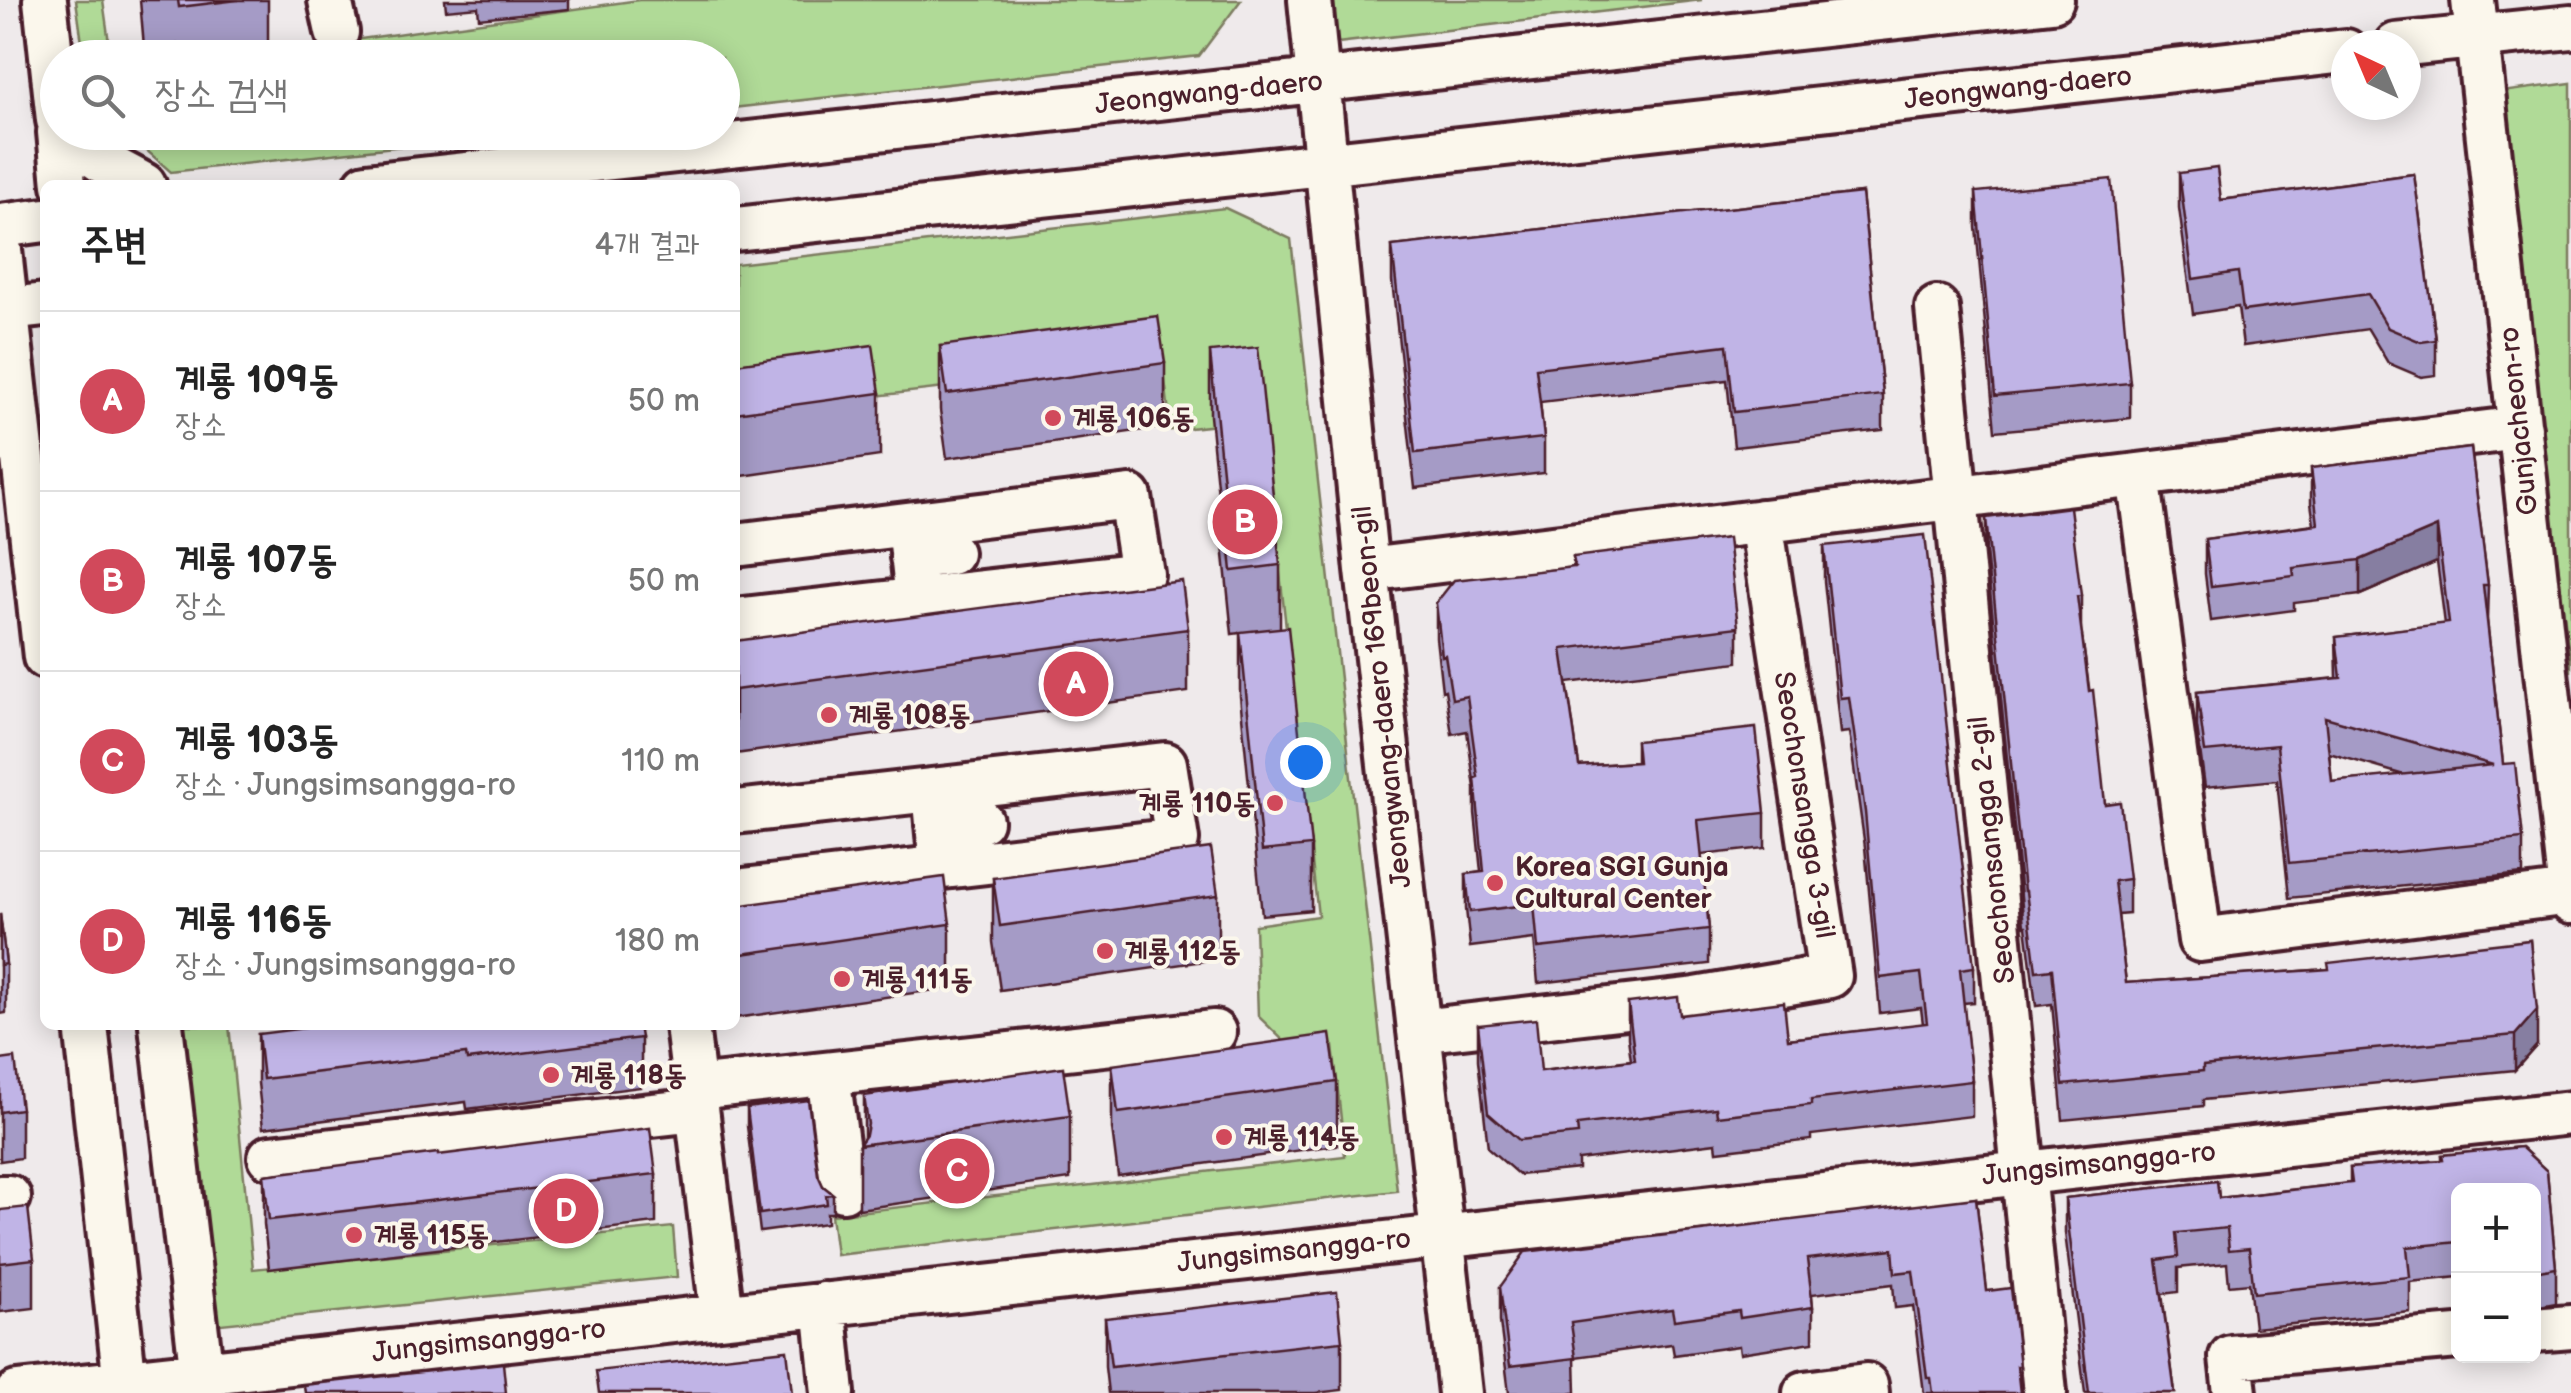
<!DOCTYPE html>
<html lang="ko">
<meta charset="utf-8">
<style>
:root{--surface:#fff;--page:#f6f6f6;--text:#222;--muted:#767676;--line:#e0e0e0;--accent:#d1495b}
body{margin:0;font-family:"Balsamiq Sans","Poor Story",sans-serif;background:var(--page);color:var(--text)}
.controls{position:absolute;right:30px;bottom:30px;display:grid;overflow:hidden;border-radius:15px;box-shadow:0 5px 25px #0003}
.controls button{width:90px;height:90px;display:grid;place-items:center;padding:0;border:0;border-bottom:2px solid var(--line);background:var(--surface);color:var(--text);font:50px sans-serif}
.compass{position:absolute;left:2331px;top:30px;width:90px;height:90px;border-radius:50%;background:var(--surface);box-shadow:0 5px 25px #0003;rotate:316deg}
.you{position:absolute;left:1305px;top:762px;width:35px;height:35px;margin:-25px;border:8px solid #fff;border-radius:50%;background:#1a73e8;box-shadow:0 0 0 15px #1a73e833}
.badge{display:grid;place-items:center;width:65px;height:65px;border-radius:50%;background:var(--accent);color:#fff;font-size:32px;font-weight:700}
.pin{position:absolute;translate:-50% -50%;border:5px solid #fff;box-shadow:0 2px 10px #0006}
.list{margin:0;padding:0;list-style:none}
h2{display:flex;justify-content:space-between;align-items:center;height:130px;margin:0;padding:0 40px;font-size:42px}
h2 small{font-size:32px;font-weight:400;color:var(--muted)}
.list li{display:grid;grid-template-columns:65px 1fr auto;gap:30px;align-items:center;box-sizing:border-box;height:180px;padding:0 40px;border-top:2px solid var(--line)}
.list b{display:block;font-size:38px;white-space:nowrap}
.list p{margin:0;font-size:32px;white-space:nowrap;color:var(--muted)}
.list em{font-size:32px;font-style:normal;color:var(--muted)}
.icon{flex:none;width:55px;height:55px;fill:none;stroke:currentColor;stroke-width:2;stroke-linecap:round;stroke-linejoin:round}
.map{position:relative;flex:none;width:2571px;height:1393px;overflow:hidden}
.search{position:absolute;background:var(--surface);box-shadow:0 5px 25px #0003;left:40px;top:40px;width:700px;height:110px;display:flex;align-items:center;gap:25px;box-sizing:border-box;padding:0 35px;border-radius:55px;color:var(--muted);font-size:38px}
.panel{position:absolute;background:var(--surface);box-shadow:0 5px 25px #0003;left:40px;top:180px;width:700px;height:850px;border-radius:15px}
.map>svg:first-child{display:block}
.green{fill:#b0da97;stroke:#7d7c61;stroke-width:2.5}
.lines{fill:none;stroke-linecap:round;stroke-linejoin:round}
.minor-casing{stroke:#4a1f2b;stroke-width:50}
.minor{stroke:#fbf7ec;stroke-width:42}
.wall{fill:#a59bc6;stroke:#4a1f2b;stroke-width:2.5;fill-rule:evenodd}
.shaded-wall{fill:#867ea1;stroke:#4a1f2b;stroke-width:2.5}
.building{fill:#c0b4e6;stroke:#4a1f2b;stroke-width:2.5;fill-rule:evenodd}
.poi-dot{fill:#d1495b;stroke:#fbf7ec;stroke-width:4}
.labels{text-anchor:middle;dominant-baseline:central;stroke-width:8;stroke-linejoin:round;paint-order:stroke}
.street-label{font-size:28px;fill:#4a1f2b;stroke:#fbf7ec}
.poi-label{font-size:28px;font-weight:bold;fill:#4a1f2b;stroke:#fbf7ec;text-anchor:start}
</style>
<div class="map">
<svg width="2571" height="1393" viewBox="0 0 2571 1393">
<rect width="100%" height="100%" fill="#efeaeb"/>
<filter id="ink" filterUnits="userSpaceOnUse"><feTurbulence type="fractalNoise" baseFrequency=".01" numOctaves="2"/><feDisplacementMap in="SourceGraphic" scale="20" xChannelSelector="R" yChannelSelector="G"/><feConvolveMatrix kernelMatrix="1 2 1 2 8 2 1 2 1" color-interpolation-filters="sRGB"/></filter>
<g filter="url(#ink)">
<path class="green" d="M76 0H103L111 57H84Z
M639 0H1241L1199 56 723 109 722 58H225Z
M1333 0H1702L1337 43Z
M2571 83V672L2501 92Z
M127 133H518L171 172Z
M1225 208 1291 239 1397 1191 836 1255 831 1215 1345 1156 1333 1046 1296 1053 1258 1016 1255 925 1318 916 1263 420 1171 430 1163 363 735 412V264Z
M183 1025H229L253 1269 673 1227 677 1277 212 1325Z"/>
<g class="lines">
<defs>
<path id="minor" d="M45 0 58 120
M330 0 337 32
M1310 0 1367 570 1460 1393
M2473 0 2571 902
M2396 45 2571 27
M59 132 64 185
M70 132C91 159 116 169 144 185
M366 185 2052 0
M0 226 45 220
M735 229 2346 51
M0 250 45 657
M1937 308 2045 1393
M0 310 45 305
M2138 475 2200 940 2570 893
M909 524 917 600
M735 545 1130 497 1142 574 735 620
M912 557 951 553
M1367 570 2520 428
M934 790 941 867
M735 812 1165 764 1177 840 735 891
M937 825 981 821
M86 1025 126 1393
M161 1025 204 1393
M687 1025 722 1315
M1419 1031 1696 999 1830 976 1761 521
M828 1074 843 1190
M694 1088 1214 1032
M270 1157 697 1110
M0 1197H9
M824 1304 833 1393
M2534 1330 2571 1327
M17 1393 2571 1113
M1805 1393 1866 1385 1867 1393
M2235 1393 2231 1357 2458 1337"/>
</defs>
<use href="#minor" class="minor-casing"/>
<use href="#minor" class="minor"/>
</g>
<path class="wall" d="M140 0H268V46L179 55 177 44 144 47Z
M445 0H569V9L479 18 478 7 446 10Z
M2179 173 2221 200 2414 174 2436 340V375L2421 377 2388 363 2368 329 2243 346 2238 307 2193 314 2179 208Z
M1976 192 2130 383V418L1995 431 1976 227Z
M1862 193 1883 395V430L1734 447 1727 380 1540 402 1544 438V473L1415 488 1392 281V246Z
M940 346 1165 363V427L947 458 940 410Z
M1210 352 1280 565V628L1311 846V910L1262 915 1240 696V633L1232 634 1210 416Z
M735 364 880 393V456L735 477Z
M2471 448 2488 585 2487 620 2503 764 2523 839V874L2289 898 2277 780 2205 787 2197 727V692L2337 678 2336 637 2445 624 2437 562 2360 595 2294 603V610L2211 621 2205 574V539L2314 524 2311 503V468ZM2329 753 2404 775 2332 782Z
M1986 518 2081 595V629L2105 804 2129 879V914L2118 915 2126 983 2328 969 2530 940 2537 1045 2515 1070 2203 1100V1106L2063 1120 2052 1004 2036 1006 2026 926H2024L1986 552Z
M1824 546 1974 967V1002L1963 1003 1972 1081V1116L1811 1135V1140L1717 1151 1716 1143 1578 1160V1169L1519 1175 1488 1148 1478 1060V1025L1541 1071 1631 1060 1628 1038V1003L1788 1039 1923 1024 1921 1008 1880 1013 1865 847 1849 732 1840 733 1824 581Z
M1573 557 1738 627V662L1567 683 1579 766 1636 762V741L1765 813V848L1701 855 1709 929V964L1538 983 1534 939 1470 947 1466 909V874L1481 872 1475 813V788L1467 731 1452 734 1445 690 1442 691 1436 638V603L1573 567Z
M1188 629V692L735 754V641Z
M993 878 1218 895V959L1000 990 993 942Z
M735 906 950 924V988L735 1018Z
M0 914 6 964V1013L0 1014Z
M258 1034 641 1038V1087L467 1109 466 1102 263 1128 258 1083Z
M0 1060 21 1109V1158L0 1161Z
M1112 1065 1337 1082V1145L1118 1176 1112 1129Z
M864 1096 1070 1116V1179L859 1209V1145L864 1138Z
M747 1108 818 1175 823 1186 833 1194V1213H827V1223L760 1232 747 1126Z
M2521 1147 2547 1171 2556 1268V1303L2534 1307V1190H2458V1277L2410 1282V1312L2254 1328 2249 1283 2229 1285 2227 1263 2178 1268V1292L2162 1294 2175 1393H2085L2065 1233V1198L2217 1181 2219 1198 2350 1183V1168L2442 1160V1155Z
M438 1155 656 1174V1223L269 1269 264 1224V1175Z
M1976 1198 1987 1291 2020 1366V1393H1924L1913 1306 1895 1308 1893 1284 1812 1294 1813 1307V1342L1740 1353 1739 1346 1674 1355 1672 1344 1575 1357 1576 1393H1509L1500 1322V1287Z
M0 1210 34 1259V1308L0 1312Z
M1105 1318 1342 1341V1390L1316 1393H1108L1105 1367Z"/>
<path class="shaded-wall" d="M2437 527V562L2360 595V560Z
M2537 1010V1045L2515 1070V1035Z"/>
<path class="building" d="M178 0H238L179 7Z
M2217 168 2221 200 2414 174 2436 340 2421 342 2388 328 2368 294 2243 311 2238 272 2193 279 2179 173Z
M2111 179 2130 383 1995 396 1976 192Z
M1862 193 1883 395 1734 412 1727 345 1536 368 1544 438 1415 453 1392 246Z
M1158 316 1165 363 947 394 940 346Z
M873 345 880 393 735 413V364Z
M1258 347 1280 565 1232 571 1210 352Z
M2471 448 2488 585H2483L2503 764 2515 763 2523 839 2289 863 2277 745 2205 752 2197 692 2341 678 2336 637 2449 623 2437 527 2360 560 2293 568 2294 576 2211 586 2205 539 2318 524 2311 468ZM2325 717 2493 765 2332 782Z
M2070 507 2081 595 2077 596 2089 691 2093 690 2105 804 2120 802 2129 879 2114 881 2126 983 2329 969 2328 963 2530 940 2537 1010 2515 1035 2203 1066V1071L2063 1085 2052 969 2036 971 2026 891H2024L1986 518Z
M1925 535 1974 967 1960 969 1972 1081 1811 1100V1105L1717 1116 1716 1108 1577 1125 1578 1134 1519 1140 1488 1113 1478 1025 1536 1019 1541 1071 1635 1060 1628 1003 1678 997 1680 1015 1784 1002 1788 1039 1927 1023 1921 973 1880 978 1865 812 1849 697 1840 698 1824 546Z
M1728 538 1738 627 1562 649 1579 766 1638 762 1636 741 1756 728 1765 813 1698 820 1709 929 1538 948 1534 904 1470 912 1466 874 1484 872 1475 778 1478 777 1467 696 1452 699 1445 655 1442 656 1436 603 1454 580 1575 567 1573 557Z
M1182 581 1188 629 735 690V641Z
M1288 627 1311 846 1262 851 1240 632Z
M1211 848 1218 895 1000 926 993 878Z
M944 877 950 924 735 955V906Z
M0 914 6 964 0 965Z
M329 1025H639L641 1038 467 1060 466 1054 263 1079 258 1034Z
M1330 1034 1337 1082 1118 1113 1112 1065Z
M15 1058 21 1109 0 1112V1060Z
M1063 1067 1070 1116 859 1145 866 1135 868 1124 864 1096Z
M808 1100 818 1175 823 1186 833 1194 826 1195 827 1204 760 1214 747 1108Z
M650 1128 656 1174 269 1220 264 1175 438 1153V1155Z
M2521 1147 2547 1171 2556 1268 2534 1272V1190H2458V1242L2407 1247 2410 1277 2254 1293 2249 1248 2229 1250 2227 1228 2176 1233 2178 1257 2157 1260 2175 1393H2089L2065 1198 2217 1181 2219 1198 2352 1183 2350 1168 2443 1160 2442 1155Z
M1976 1198 1987 1291 2011 1288 2020 1366H2017L2020 1393H1933L1931 1378H1927L1913 1271 1895 1273 1893 1249 1807 1259 1813 1307 1740 1318 1739 1311 1674 1320 1672 1309 1571 1323 1576 1358 1510 1366 1500 1287 1525 1252Z
M28 1207 34 1259 0 1263V1210Z
M1337 1292 1342 1341 1111 1367 1105 1318Z
M787 1350 792 1393H599L596 1371Z
M503 1363 506 1393H305L304 1385Z"/>
</g>
<g class="poi-dot">
<circle cx="1053" cy="418" r="10"/>
<circle cx="829" cy="715" r="10"/>
<circle cx="1275" cy="803" r="10"/>
<circle cx="1495" cy="883" r="10"/>
<circle cx="1105" cy="951" r="10"/>
<circle cx="842" cy="979" r="10"/>
<circle cx="551" cy="1075" r="10"/>
<circle cx="1224" cy="1137" r="10"/>
<circle cx="354" cy="1235" r="10"/>
</g>
<g class="labels">
<g class="street-label">
<text transform="translate(2018 88) rotate(-6)">Jeongwang-daero</text>
<text transform="translate(1209 93) rotate(-6)">Jeongwang-daero</text>
<text transform="translate(2519 421) rotate(-96)">Gunjacheon-ro</text>
<text transform="translate(1382 697) rotate(-96)">Jeongwang-daero 169beon-gil</text>
<text transform="translate(1804 805) rotate(81)">Seochonsangga 3-gil</text>
<text transform="translate(1992 850) rotate(-96)">Seochonsangga 2-gil</text>
<text transform="translate(2099 1164) rotate(-6)">Jungsimsangga-ro</text>
<text transform="translate(1294 1251) rotate(-6)">Jungsimsangga-ro</text>
<text transform="translate(489 1341) rotate(-6)">Jungsimsangga-ro</text>
</g>
<g class="poi-label">
<text x="1073" y="418">계룡 106동</text>
<text x="849" y="715">계룡 108동</text>
<text x="1255" y="803" text-anchor="end">계룡 110동</text>
<text x="1515" y="867">Korea SGI Gunja<tspan x="1515" dy="32">Cultural Center</tspan></text>
<text x="1125" y="951">계룡 112동</text>
<text x="862" y="979">계룡 111동</text>
<text x="571" y="1075">계룡 118동</text>
<text x="1244" y="1137">계룡 114동</text>
<text x="374" y="1235">계룡 115동</text>
</g>
</g>
</svg>
<div class="controls">
<button>+</button>
<button>−</button>
</div>
<svg class="compass" viewBox="-18 -18 36 36"><path d="M0-13l5 13h-10z" fill="#e53935"/><path d="M0 13l5-13h-10z" fill="#767676"/></svg>
<div class="you"></div>
<div class="pin badge" style="left:1076px;top:684px">A</div>
<div class="pin badge" style="left:1245px;top:522px">B</div>
<div class="pin badge" style="left:957px;top:1171px">C</div>
<div class="pin badge" style="left:566px;top:1211px">D</div>
<div class="search"><svg class="icon" aria-label="search" viewBox="0 0 24 24"><circle cx="10" cy="10" r="6"/><path d="M15 15l6 6"/></svg>장소 검색</div>
<section class="panel">
<h2>주변<small>4개 결과</small></h2>
<ul class="list">
<li><span class="badge">A</span><div><b>계룡 109동</b><p>장소</p></div><em>50 m</em></li>
<li><span class="badge">B</span><div><b>계룡 107동</b><p>장소</p></div><em>50 m</em></li>
<li><span class="badge">C</span><div><b>계룡 103동</b><p>장소 · Jungsimsangga-ro</p></div><em>110 m</em></li>
<li><span class="badge">D</span><div><b>계룡 116동</b><p>장소 · Jungsimsangga-ro</p></div><em>180 m</em></li>
</ul>
</section>
</div>
